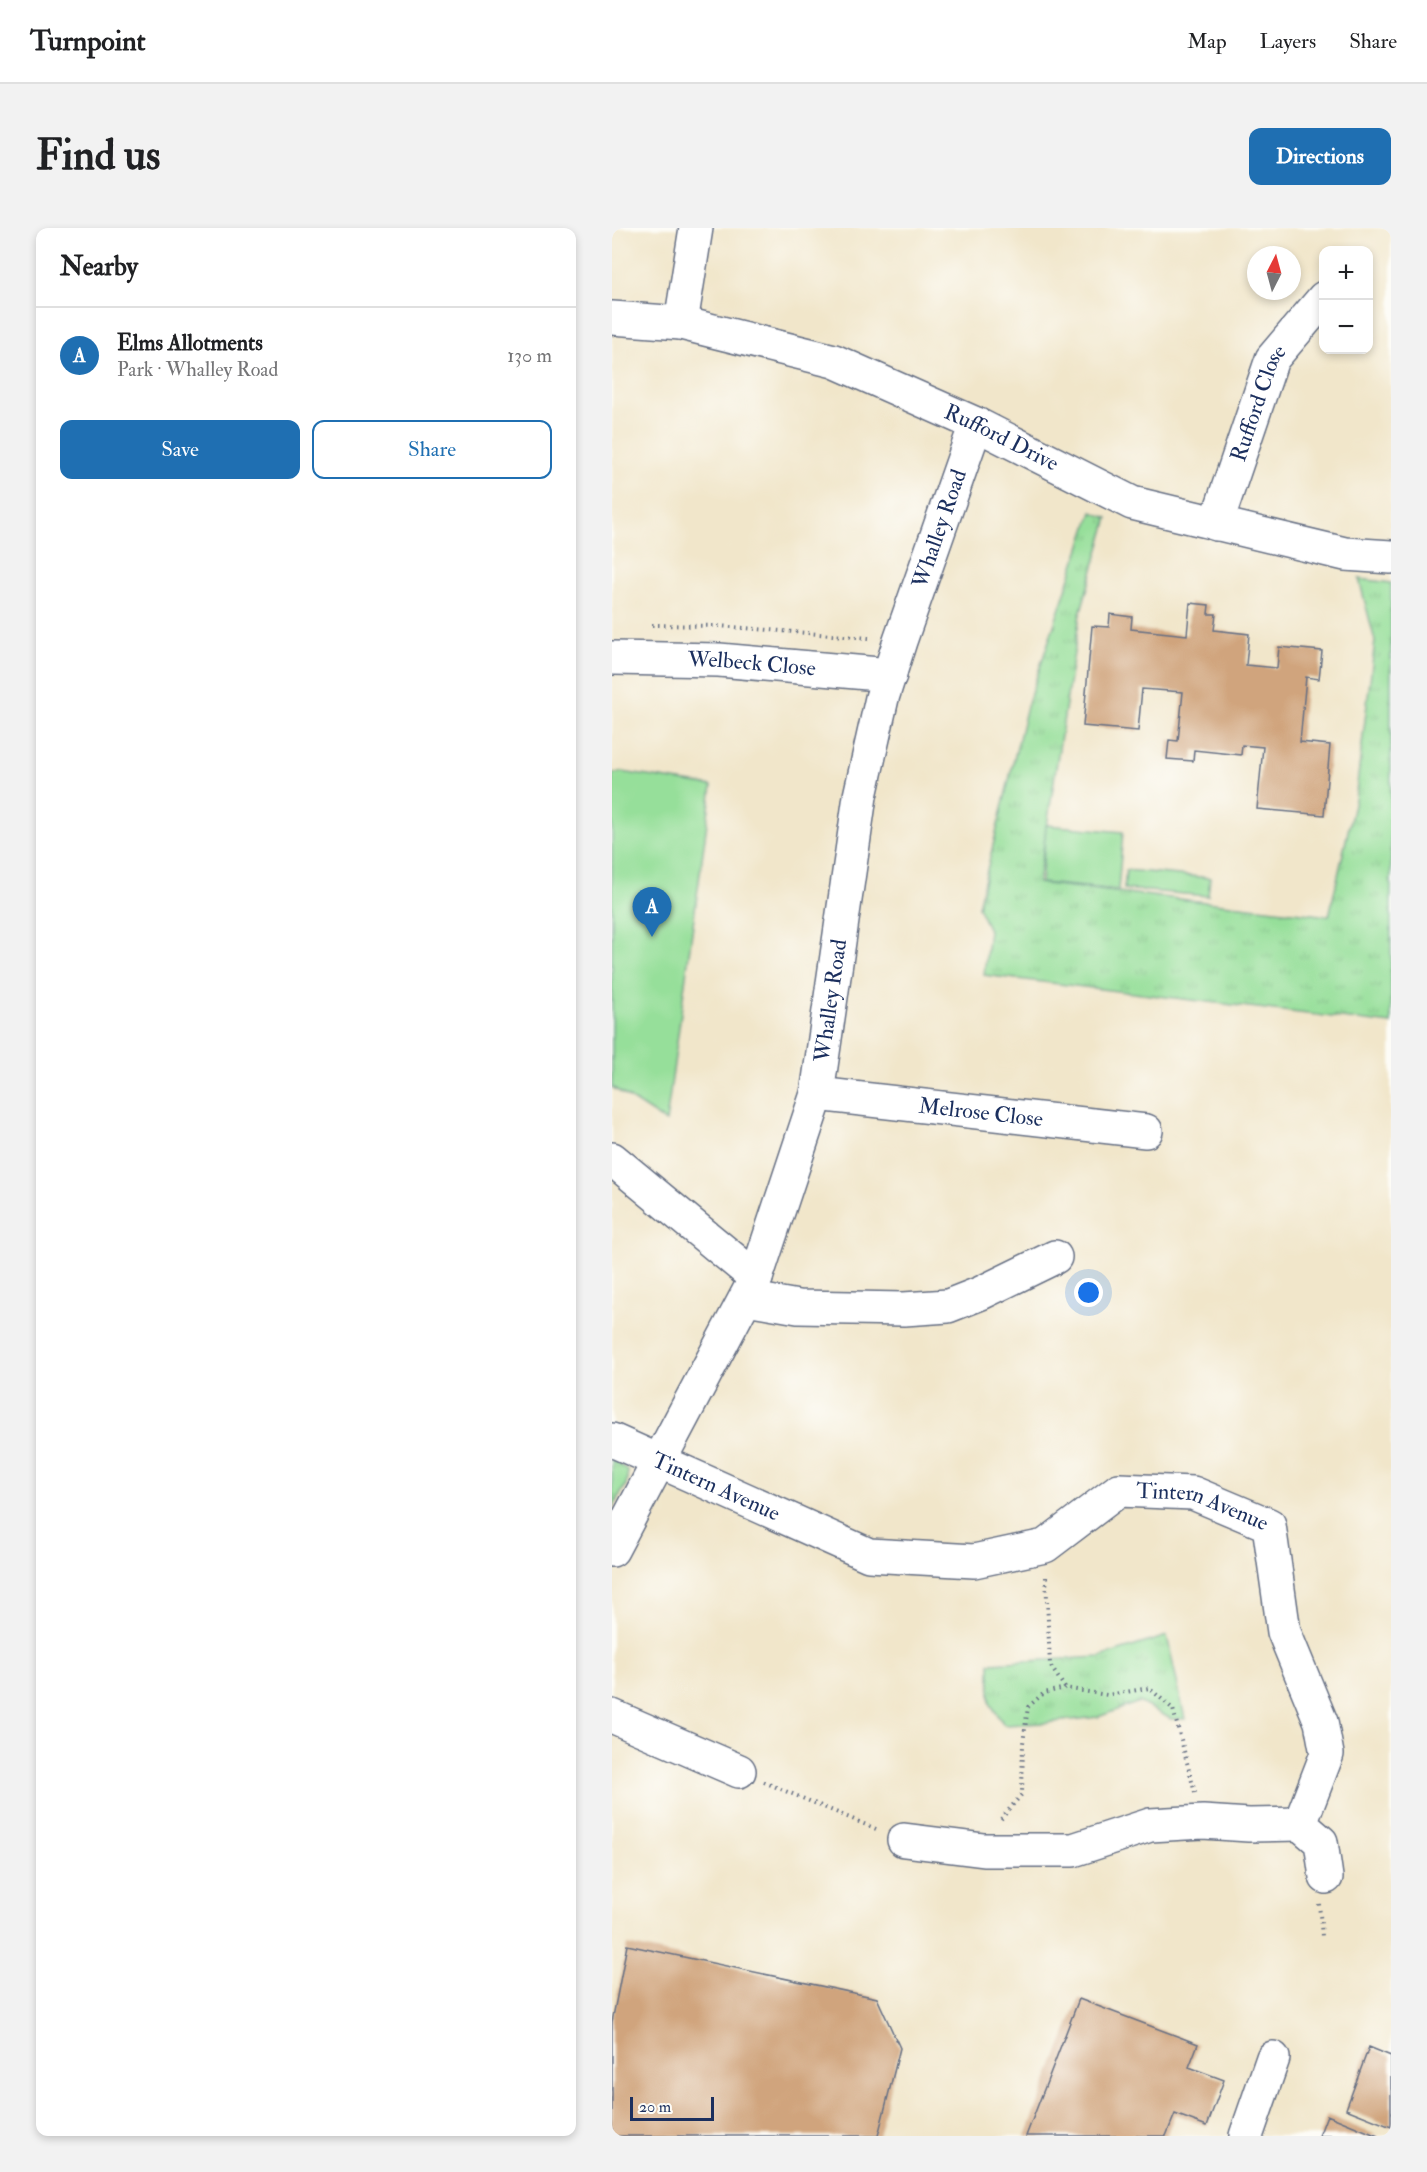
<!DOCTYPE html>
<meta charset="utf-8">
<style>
:root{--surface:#fff;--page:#f2f2f2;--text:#202124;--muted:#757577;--line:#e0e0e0;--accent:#1f6fb2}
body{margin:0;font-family:"IM FELL Double Pica",serif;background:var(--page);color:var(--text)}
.controls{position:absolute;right:18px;top:18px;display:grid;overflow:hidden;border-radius:12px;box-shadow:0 3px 9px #0003}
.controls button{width:54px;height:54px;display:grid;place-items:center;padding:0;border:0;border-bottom:2px solid var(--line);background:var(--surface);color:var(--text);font:30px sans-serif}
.compass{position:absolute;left:635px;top:18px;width:54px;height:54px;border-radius:50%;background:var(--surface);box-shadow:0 3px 9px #0003;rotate:6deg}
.scale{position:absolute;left:18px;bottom:15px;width:84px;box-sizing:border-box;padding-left:6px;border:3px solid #1b2f5e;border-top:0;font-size:16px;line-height:21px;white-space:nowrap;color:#1b2f5e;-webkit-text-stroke:4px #fdfcf7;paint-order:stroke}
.you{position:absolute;left:477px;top:1065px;width:21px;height:21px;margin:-15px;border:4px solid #fff;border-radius:50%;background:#1a73e8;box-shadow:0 0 0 9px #1a73e833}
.badge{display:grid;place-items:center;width:39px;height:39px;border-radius:50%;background:var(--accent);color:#fff;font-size:20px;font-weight:700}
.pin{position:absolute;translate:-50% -50px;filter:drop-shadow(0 2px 3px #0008)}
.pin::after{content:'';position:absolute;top:32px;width:21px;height:18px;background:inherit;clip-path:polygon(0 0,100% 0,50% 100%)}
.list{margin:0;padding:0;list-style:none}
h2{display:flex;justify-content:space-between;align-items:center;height:78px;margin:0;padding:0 24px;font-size:26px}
h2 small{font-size:20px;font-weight:400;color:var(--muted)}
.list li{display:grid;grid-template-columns:39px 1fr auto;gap:18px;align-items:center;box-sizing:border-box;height:96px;padding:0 24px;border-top:2px solid var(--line)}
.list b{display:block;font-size:22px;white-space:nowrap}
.list p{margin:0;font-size:20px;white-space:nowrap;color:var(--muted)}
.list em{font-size:20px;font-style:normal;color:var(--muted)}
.actions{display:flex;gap:12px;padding:18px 24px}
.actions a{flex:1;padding:14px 0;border:2px solid var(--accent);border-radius:12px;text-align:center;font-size:21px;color:var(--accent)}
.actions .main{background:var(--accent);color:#fff}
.map{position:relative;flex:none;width:779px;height:1908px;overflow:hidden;border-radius:12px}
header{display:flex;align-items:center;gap:36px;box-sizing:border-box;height:84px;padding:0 30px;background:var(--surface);border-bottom:2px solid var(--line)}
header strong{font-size:28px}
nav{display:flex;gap:33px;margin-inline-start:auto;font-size:21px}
.intro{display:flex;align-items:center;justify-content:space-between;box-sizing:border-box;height:144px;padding:0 36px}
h1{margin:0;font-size:42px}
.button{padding:15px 27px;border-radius:12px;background:var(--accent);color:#fff;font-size:21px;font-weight:700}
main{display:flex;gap:36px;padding:0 36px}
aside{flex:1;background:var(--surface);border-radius:12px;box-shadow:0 3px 9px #0003}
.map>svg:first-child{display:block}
.grass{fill:url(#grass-tufts);stroke:#58877c;stroke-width:1.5}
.garden{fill:#96df9a;stroke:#58877c;stroke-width:1.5}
.building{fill:#d0a47d}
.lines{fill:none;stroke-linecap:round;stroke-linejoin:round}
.minor-casing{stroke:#666f84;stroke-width:36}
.path{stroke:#666f84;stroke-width:4;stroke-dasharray:1.5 4.5;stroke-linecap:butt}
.minor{stroke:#fff;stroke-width:33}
.labels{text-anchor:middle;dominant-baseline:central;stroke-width:6;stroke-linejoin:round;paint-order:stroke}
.street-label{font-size:22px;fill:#1b2f5e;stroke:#fdfcf7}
</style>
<header>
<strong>Turnpoint</strong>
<nav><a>Map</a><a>Layers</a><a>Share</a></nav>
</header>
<div class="intro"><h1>Find us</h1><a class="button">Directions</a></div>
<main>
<aside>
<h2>Nearby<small></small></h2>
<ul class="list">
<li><span class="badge">A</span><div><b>Elms Allotments</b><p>Park · Whalley Road</p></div><em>130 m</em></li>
</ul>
<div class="actions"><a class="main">Save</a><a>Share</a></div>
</aside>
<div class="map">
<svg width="779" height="1908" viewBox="0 0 779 1908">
<defs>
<pattern id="grass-tufts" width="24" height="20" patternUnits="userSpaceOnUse" patternTransform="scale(1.5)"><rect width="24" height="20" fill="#96df9a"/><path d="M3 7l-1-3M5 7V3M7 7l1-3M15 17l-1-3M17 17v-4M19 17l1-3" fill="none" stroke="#81c087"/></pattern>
</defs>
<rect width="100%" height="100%" fill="#fdfcf7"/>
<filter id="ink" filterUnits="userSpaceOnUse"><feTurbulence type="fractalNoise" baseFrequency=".0167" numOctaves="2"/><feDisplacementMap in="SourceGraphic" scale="12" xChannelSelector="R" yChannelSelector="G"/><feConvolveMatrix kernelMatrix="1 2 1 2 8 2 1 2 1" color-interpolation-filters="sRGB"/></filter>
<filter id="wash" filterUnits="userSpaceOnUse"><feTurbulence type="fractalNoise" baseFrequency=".008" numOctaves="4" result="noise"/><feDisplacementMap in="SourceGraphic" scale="24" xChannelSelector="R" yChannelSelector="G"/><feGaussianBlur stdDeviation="1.35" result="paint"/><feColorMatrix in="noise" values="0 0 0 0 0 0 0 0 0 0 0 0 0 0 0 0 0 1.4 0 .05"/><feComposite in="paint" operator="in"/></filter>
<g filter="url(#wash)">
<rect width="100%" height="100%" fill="#f1e6ca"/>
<path class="grass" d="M480 284 496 290 468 386 426 655 717 688 743 572 763 413 747 351 779 355V796L372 747 377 702 366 679 415 478Z
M0 1230 16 1243 14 1257 0 1281Z
M555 1408 573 1491H559L527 1474 486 1489 432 1495 392 1497 378 1475V1435L488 1429Z"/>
<path class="garden" d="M10 544 100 558 54 894 0 859V546Z
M434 597 511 604 506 662 429 655Z
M514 642 598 650 596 668 512 661Z"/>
<g id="blocks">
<path class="building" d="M578 375 597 377 596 386H604L602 402 637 406 634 437 665 440 667 419 710 423 707 451 694 449 688 514 718 517 712 587 645 581 651 519 630 517 629 527 582 522 581 533 555 531 557 512 566 513 571 464 530 461 526 503 471 498 480 398 497 399 498 386 520 389 519 401 575 407Z
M15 1717 265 1770 288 1820 266 1908H0V1794Z
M467 1771 586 1816 577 1839 612 1852 595 1898 563 1886 554 1908H414Z
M757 1819 779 1828V1899L734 1881Z
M715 1887 766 1908H707Z"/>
</g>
</g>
<g filter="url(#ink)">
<use href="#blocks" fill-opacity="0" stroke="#666f84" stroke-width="1.5"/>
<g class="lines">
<defs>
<g id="minor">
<path id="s1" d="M0 90 69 95 222 133 364 196 520 275 733 326 779 329"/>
<path d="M69 95 84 0"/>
<path id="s2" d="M604 296 660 131 712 70"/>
<path id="s3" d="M0 430 107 432 278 447"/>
<path id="s4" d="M205 866 534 903"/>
<path d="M0 931 144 1050"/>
<path d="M134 1070 186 1079 292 1081 336 1078 369 1065 443 1029"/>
<path id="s5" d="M0 1212 257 1327 362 1333 433 1318 507 1262 581 1265 657 1297 672 1404 709 1494 715 1526 688 1596 709 1614 714 1649"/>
<path id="s6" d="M0 1322 144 1050 205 866 248 568 270 470 288 413 364 196"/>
<path d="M0 1488 127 1543"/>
<path d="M292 1612 372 1622H461L538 1597 591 1594 637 1597 688 1596"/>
<path d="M634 1908 661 1830"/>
</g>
</defs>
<use href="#minor" class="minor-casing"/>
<path class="path" d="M40 397 107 398 257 410
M434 1349 438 1437 453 1460 495 1467 537 1460 561 1481 583 1565
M152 1554 264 1601
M389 1591 410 1566 411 1515 416 1479 432 1465 453 1460
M707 1676 710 1708"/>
<use href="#minor" class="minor"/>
</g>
</g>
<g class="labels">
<g class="street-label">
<text stroke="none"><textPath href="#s2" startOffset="128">Rufford Close</textPath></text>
<text stroke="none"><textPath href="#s1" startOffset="411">Rufford Drive</textPath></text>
<text stroke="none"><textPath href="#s6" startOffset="1082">Whalley Road</textPath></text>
<text stroke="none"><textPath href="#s3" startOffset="140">Welbeck Close</textPath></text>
<text stroke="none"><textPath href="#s6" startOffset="596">Whalley Road</textPath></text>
<text stroke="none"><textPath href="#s4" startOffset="165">Melrose Close</textPath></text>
<text stroke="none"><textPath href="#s5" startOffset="114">Tintern Avenue</textPath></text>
<text stroke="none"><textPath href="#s5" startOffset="638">Tintern Avenue</textPath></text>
</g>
</g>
</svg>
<div class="controls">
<button>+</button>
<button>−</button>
</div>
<svg class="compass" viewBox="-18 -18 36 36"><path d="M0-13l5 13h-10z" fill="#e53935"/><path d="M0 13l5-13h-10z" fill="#757577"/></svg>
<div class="scale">20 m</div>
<div class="you"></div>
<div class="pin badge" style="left:40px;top:709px">A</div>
</div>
</main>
